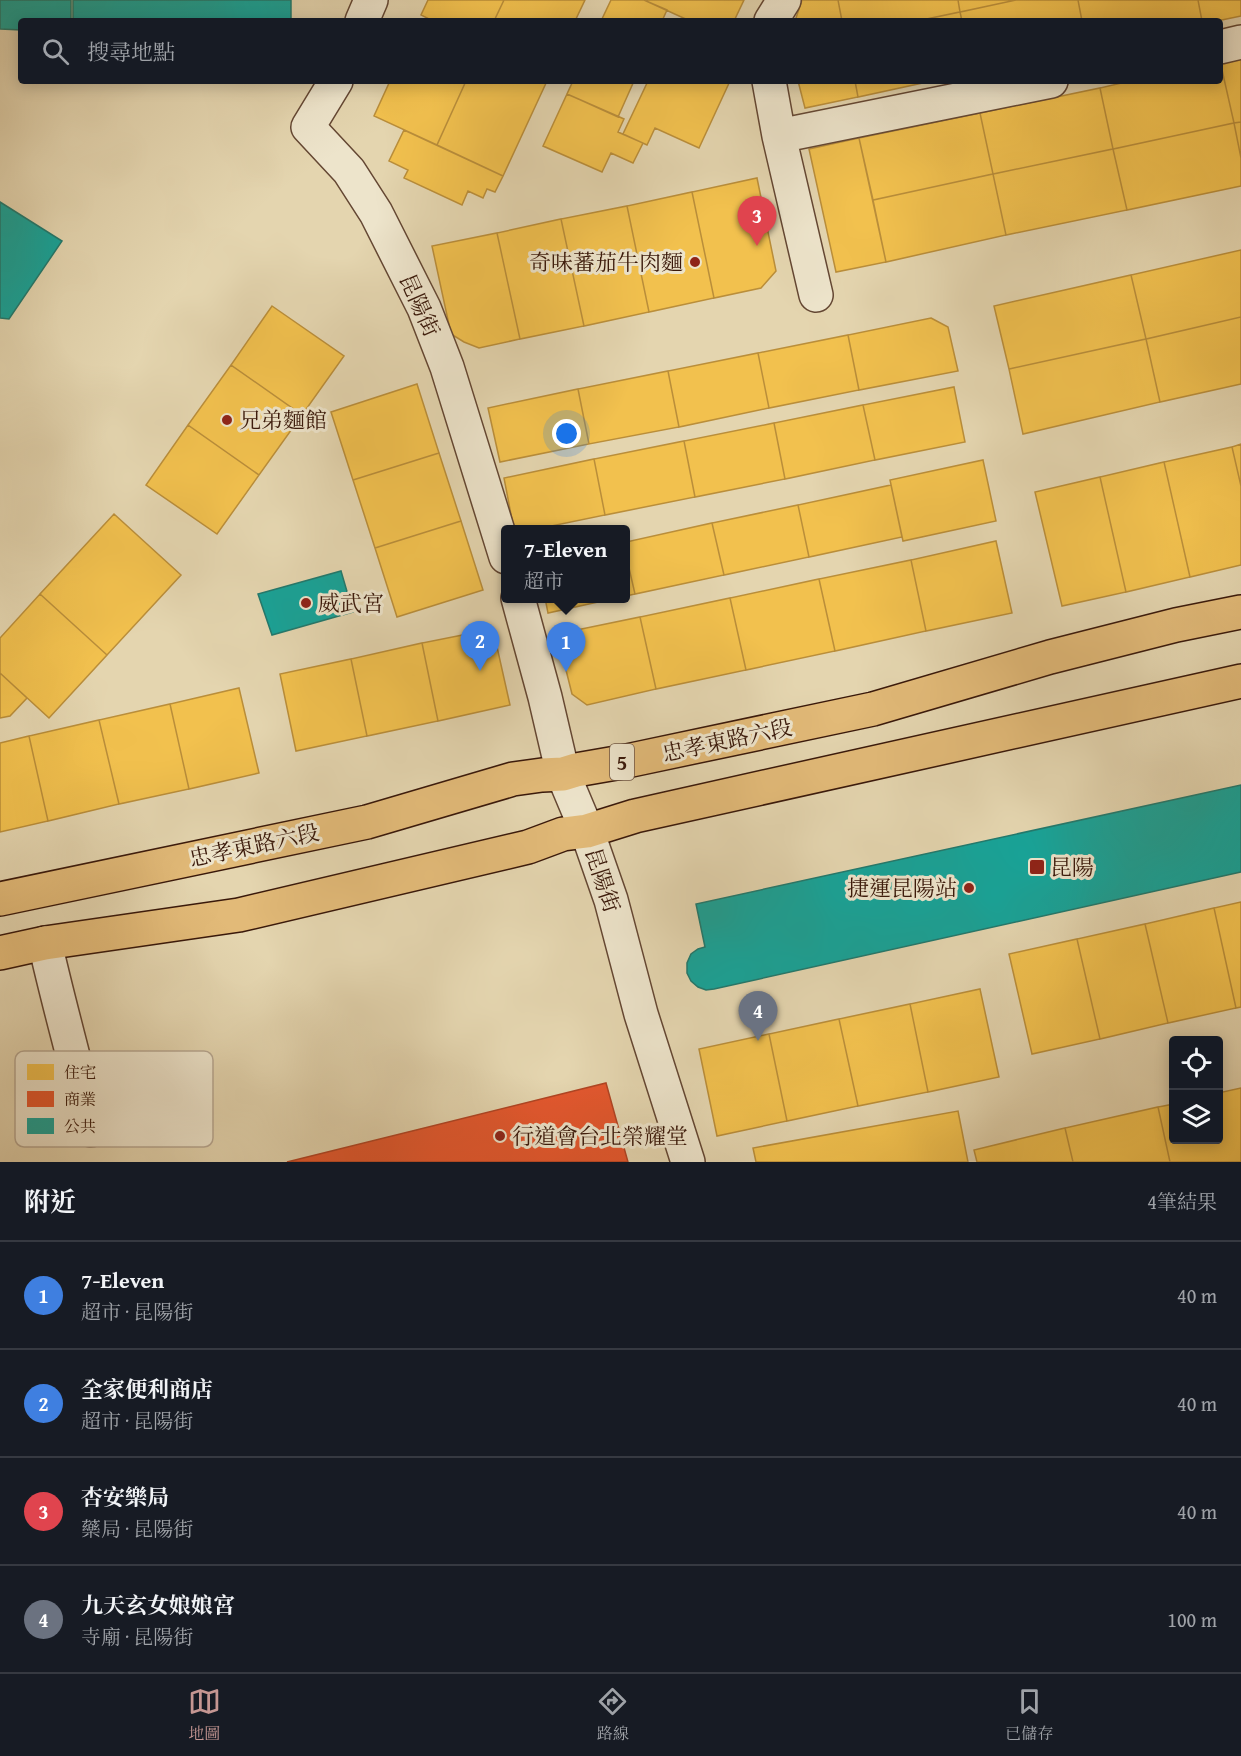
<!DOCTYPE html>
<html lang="zh-TW">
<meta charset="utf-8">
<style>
:root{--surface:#171b24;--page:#242831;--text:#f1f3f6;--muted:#9ea1a6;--line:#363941;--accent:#c59692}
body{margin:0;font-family:"Gentium Book Plus","Noto Serif TC",serif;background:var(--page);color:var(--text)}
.controls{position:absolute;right:18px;bottom:18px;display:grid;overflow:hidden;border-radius:6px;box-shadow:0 3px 15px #0003}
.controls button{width:54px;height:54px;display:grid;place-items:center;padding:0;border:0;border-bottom:2px solid var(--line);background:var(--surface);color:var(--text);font:30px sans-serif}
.you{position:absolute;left:567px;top:434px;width:21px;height:21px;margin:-15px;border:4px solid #fff;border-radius:50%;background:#1a73e8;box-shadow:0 0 0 9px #1a73e833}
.badge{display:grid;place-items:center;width:39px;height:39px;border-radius:50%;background:var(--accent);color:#fff;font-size:20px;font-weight:700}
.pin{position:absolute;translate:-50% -50px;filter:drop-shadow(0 2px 3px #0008)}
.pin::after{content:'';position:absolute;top:32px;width:21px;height:18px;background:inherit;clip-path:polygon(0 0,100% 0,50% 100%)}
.popup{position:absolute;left:501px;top:525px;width:129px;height:78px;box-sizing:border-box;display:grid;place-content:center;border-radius:6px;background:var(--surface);filter:drop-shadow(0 2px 4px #0005);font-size:20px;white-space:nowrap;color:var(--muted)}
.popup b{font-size:22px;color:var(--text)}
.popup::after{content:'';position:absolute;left:50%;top:100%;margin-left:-12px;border:12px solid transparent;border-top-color:var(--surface)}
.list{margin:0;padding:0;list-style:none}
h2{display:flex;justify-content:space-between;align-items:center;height:78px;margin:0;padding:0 24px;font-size:26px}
h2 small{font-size:20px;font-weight:400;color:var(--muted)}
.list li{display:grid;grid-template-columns:39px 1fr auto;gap:18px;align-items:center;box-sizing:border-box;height:108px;padding:0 24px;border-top:2px solid var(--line)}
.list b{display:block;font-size:22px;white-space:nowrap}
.list p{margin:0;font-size:20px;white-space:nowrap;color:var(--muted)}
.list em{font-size:20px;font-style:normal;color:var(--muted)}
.icon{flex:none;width:33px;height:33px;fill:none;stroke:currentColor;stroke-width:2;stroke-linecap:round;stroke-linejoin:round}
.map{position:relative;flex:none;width:1241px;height:1162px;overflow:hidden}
.search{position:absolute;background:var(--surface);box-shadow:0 3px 15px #0003;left:18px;right:18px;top:18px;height:66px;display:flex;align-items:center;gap:15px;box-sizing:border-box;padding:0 21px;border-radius:6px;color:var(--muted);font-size:22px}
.sheet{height:510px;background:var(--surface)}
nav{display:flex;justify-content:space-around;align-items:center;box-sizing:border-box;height:84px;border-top:2px solid var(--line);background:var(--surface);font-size:16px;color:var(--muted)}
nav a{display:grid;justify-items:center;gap:3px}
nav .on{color:var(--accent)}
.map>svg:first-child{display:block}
.homes{fill:#f2c14e;stroke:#ba8e3a;stroke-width:1.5}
.shops{fill:#e4572e;stroke:#b14423;stroke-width:1.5}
.public{fill:#17a398;stroke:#21796d;stroke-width:1.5}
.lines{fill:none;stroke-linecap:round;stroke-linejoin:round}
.minor-casing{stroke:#644733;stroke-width:36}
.primary-casing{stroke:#39180a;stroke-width:36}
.minor{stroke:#ede4cb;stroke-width:33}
.primary{stroke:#e2ba78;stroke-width:33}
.poi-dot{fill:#8f2418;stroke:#ede4cb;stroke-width:2}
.labels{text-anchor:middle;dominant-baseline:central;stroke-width:6;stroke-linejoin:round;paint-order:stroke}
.shield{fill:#ede4cb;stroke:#6f5544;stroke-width:1.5}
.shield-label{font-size:21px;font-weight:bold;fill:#39180a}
.poi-label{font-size:22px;fill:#39180a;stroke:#ede4cb;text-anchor:start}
.street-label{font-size:22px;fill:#39180a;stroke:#ede4cb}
.key{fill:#ede4cb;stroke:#b7a791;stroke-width:1.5}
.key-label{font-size:16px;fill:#39180a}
</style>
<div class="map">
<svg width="1241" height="1162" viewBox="0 0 1241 1162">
<rect width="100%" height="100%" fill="#e4d5af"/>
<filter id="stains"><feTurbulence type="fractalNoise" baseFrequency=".00333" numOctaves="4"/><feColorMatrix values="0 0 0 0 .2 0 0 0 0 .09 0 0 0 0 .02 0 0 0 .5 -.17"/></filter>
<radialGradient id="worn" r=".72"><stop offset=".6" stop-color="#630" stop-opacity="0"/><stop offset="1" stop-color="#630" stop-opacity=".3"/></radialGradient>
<path class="homes" d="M428 0H504L494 21H433L421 15Z
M504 0H585L575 21H494Z
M611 0H644L667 10 662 21H601Z
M644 0H744L734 21H690Z
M802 0H838L842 21H795Z
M838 0H958L960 12 917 21H842Z
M958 0H1016L960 12Z
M1016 0H1078L1082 21H962L960 12Z
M1078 0H1198L1202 21H1082Z
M1198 0H1241V16L1217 21H1202Z
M960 12 962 21H917Z
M1241 57V122L1234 123 1220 61Z
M1220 61 1234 123 1113 149 1100 88 1130 81H1220Z
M390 81H466L437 145 374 116Z
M466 81H547L503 176 437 145Z
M573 81H634L618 117 567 94Z
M648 81H730L699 148 655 128 647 145 623 134Z
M798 81H855L858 97 805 108Z
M855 81H932L858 97Z
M1100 88 1113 149 993 174 980 113Z
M567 94 624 119 618 132 643 143 633 163 611 153 602 172 543 146Z
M980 113 993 174 873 200 859 138Z
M1241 122V158L1234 123Z
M1234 123 1241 158V186L1127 210 1113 149Z
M404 130 503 176 495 192 487 189 483 198 468 191 462 205 404 178 408 170 389 161Z
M859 138 886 262 836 272 809 149Z
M1113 149 1127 210 1006 235 993 174Z
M993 174 1006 235 886 262 873 200Z
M757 178 776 271 761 288 714 298 692 192Z
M692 192 714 298 649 312 627 206Z
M627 206 649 312 584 326 561 219Z
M561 219 584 326 520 339 497 233Z
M497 233 520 339 479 348 464 342 451 334 432 246Z
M1241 250V317L1146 339 1131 275Z
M1131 275 1146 339 1009 369 994 306Z
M272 306 344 356 302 415 231 365Z
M1241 317V384L1160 402 1146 339Z
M931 318 948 327 958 371 859 390 848 335Z
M848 335 859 390 769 408 758 353Z
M1146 339 1160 402 1023 434 1009 369Z
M758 353 769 408 679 427 668 371Z
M231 365 302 415 259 475 188 425Z
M668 371 679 427 589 444 578 389Z
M417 384 439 453 353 480 331 412Z
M954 387 965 442 875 460 863 405Z
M578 389 589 444 500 462 488 408Z
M863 405 875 460 785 479 774 423Z
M774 423 785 479 695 497 684 441Z
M188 425 259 475 217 534 146 485Z
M684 441 695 497 605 515 594 459Z
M1241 444V486L1232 447Z
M1232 447 1241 486V565L1190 577 1164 462Z
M439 453 461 521 375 548 353 480Z
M594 459 605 515 532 530H514L504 478Z
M983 460 996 521 903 541 890 480Z
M1164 462 1190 577 1126 592 1100 477Z
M1100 477 1126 592 1062 606 1035 492Z
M891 485 902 537 809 557 798 505Z
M798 505 809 557 724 575 712 523Z
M114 514 181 575 107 655 40 594Z
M461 521 483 590 397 617 375 548Z
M712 523 724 575 635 594 626 555V542Z
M996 541 1012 613 926 631 911 560Z
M626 555 635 594 626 596Z
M911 560 926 631 835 651 819 579Z
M819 579 835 651 746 670 730 598Z
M40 594 107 655 49 718 0 673V638Z
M545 598H616L548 613Z
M730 598 746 670 656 689 640 617Z
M640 617 656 689 587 705 572 694 557 634Z
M493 629 510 705 438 721 422 643Z
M422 643 438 721 367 736 351 659Z
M351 659 367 736 296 751 280 674Z
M0 673 27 698 10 716 0 718Z
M239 688 259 773 189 789 170 704Z
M170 704 189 789 119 804 99 720Z
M99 720 119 804 48 821 29 736Z
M29 736 48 821 0 832V743Z
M1241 902V1007L1236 1008 1214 908Z
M1214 908 1236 1008 1168 1023 1145 924Z
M1145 924 1168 1023 1100 1039 1077 939Z
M1077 939 1100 1039 1032 1054 1009 954Z
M980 989 999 1077 928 1092 910 1004Z
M910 1004 928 1092 858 1106 839 1019Z
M839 1019 858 1106 787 1121 769 1034Z
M769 1034 787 1121 717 1136 699 1049Z
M1241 1088V1162H1170L1158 1107 1174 1104V1140H1218V1093Z
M1158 1107 1170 1162H1073L1065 1128Z
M958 1111 968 1162H756L753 1148Z
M1065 1128 1073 1162H977L974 1150Z"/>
<path class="shops" d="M606 1083 628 1162H287Z"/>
<path class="public" d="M0 0H71V21H21V30L0 29Z
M73 0H291V21H73Z
M0 202 62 241 9 319 0 318Z
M341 571 353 612 272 635 258 594Z
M1241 785V872L714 989 706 990 698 987 691 981 687 973V963L691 954 698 949 705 947 696 904Z"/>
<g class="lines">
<defs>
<path id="minor" d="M362 21 371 0
M771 21 784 0
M1220 47 1241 42
M336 81 308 127 349 171 376 213 424 308 447 367 506 557
M769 81 779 136 816 295
M779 136 1051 81
M518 598 545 697 563 774 587 831 611 900 641 1014 688 1162
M45 943C59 1006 77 1067 91 1130"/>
<path id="primary" d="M0 899 367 822 513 779 542 775 563 774 576 770 622 762 873 709 1050 657 1176 625 1241 612
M0 953 45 943 239 915 528 847 563 834 587 831 635 816 1241 681"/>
</defs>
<use href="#minor" class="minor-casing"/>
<use href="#primary" class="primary-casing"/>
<use href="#minor" class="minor"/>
<use href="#primary" class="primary"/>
</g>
<g class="poi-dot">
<circle cx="695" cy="262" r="6"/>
<circle cx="227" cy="420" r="6"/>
<circle cx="306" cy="603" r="6"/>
<rect x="1029" y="859" width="16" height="16" rx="3"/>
<circle cx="969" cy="888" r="6"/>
<circle cx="500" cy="1136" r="6"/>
</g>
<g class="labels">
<rect class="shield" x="610" y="744" width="24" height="36" rx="4.5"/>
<g class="shield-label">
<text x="622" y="762">5</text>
</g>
<g class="poi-label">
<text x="683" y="262" text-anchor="end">奇味蕃茄牛肉麵</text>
<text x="239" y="420">兄弟麵館</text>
<text x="318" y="603">威武宮</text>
<text x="1050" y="867">昆陽</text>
<text x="957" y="888" text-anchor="end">捷運昆陽站</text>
<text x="512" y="1136">行道會台北榮耀堂</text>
</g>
<g class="street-label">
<text transform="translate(420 305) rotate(66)">昆陽街</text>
<text transform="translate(727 740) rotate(-12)">忠孝東路六段</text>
<text transform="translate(254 845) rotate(-12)">忠孝東路六段</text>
<text transform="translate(603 880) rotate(72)">昆陽街</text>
</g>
</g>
<rect x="15" y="1051" width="198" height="96" rx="9" class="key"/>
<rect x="27" y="1064" width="27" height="16" fill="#f2c14e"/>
<rect x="27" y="1091" width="27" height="16" fill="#e4572e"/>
<rect x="27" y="1118" width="27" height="16" fill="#17a398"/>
<g class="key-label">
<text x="64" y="1078">住宅</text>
<text x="64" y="1105">商業</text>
<text x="64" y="1132">公共</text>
</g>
<rect width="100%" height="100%" filter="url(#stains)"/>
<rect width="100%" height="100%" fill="url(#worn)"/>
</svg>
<div class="controls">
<button><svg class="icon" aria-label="locate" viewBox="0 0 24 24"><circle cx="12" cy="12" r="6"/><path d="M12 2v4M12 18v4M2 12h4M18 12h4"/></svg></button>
<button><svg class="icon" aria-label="layers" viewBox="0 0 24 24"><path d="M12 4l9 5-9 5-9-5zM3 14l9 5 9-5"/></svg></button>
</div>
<div class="you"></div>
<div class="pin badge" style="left:566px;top:672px;background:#3f7fe0">1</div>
<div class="popup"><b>7-Eleven</b>超市</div>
<div class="pin badge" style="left:480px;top:671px;background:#3f7fe0">2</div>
<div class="pin badge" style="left:757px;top:246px;background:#e0444e">3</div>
<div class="pin badge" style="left:758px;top:1041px;background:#6b7280">4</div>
<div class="search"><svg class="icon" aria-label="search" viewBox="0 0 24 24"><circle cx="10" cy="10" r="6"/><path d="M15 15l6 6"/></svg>搜尋地點</div>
</div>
<section class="sheet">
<h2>附近<small>4筆結果</small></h2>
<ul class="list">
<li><span class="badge" style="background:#3f7fe0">1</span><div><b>7-Eleven</b><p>超市 · 昆陽街</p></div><em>40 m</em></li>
<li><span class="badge" style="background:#3f7fe0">2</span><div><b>全家便利商店</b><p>超市 · 昆陽街</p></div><em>40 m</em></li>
<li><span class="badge" style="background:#e0444e">3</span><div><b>杏安樂局</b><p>藥局 · 昆陽街</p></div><em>40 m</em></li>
<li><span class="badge" style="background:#6b7280">4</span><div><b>九天玄女娘娘宮</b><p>寺廟 · 昆陽街</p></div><em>100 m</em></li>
</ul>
</section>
<nav>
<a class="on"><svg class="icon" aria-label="map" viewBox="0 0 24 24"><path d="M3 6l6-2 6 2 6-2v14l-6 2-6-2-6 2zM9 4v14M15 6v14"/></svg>地圖</a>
<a><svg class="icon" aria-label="directions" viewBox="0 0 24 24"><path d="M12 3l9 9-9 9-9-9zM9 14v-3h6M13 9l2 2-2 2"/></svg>路線</a>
<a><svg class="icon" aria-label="saved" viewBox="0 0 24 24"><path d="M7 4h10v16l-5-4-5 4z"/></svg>已儲存</a>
</nav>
